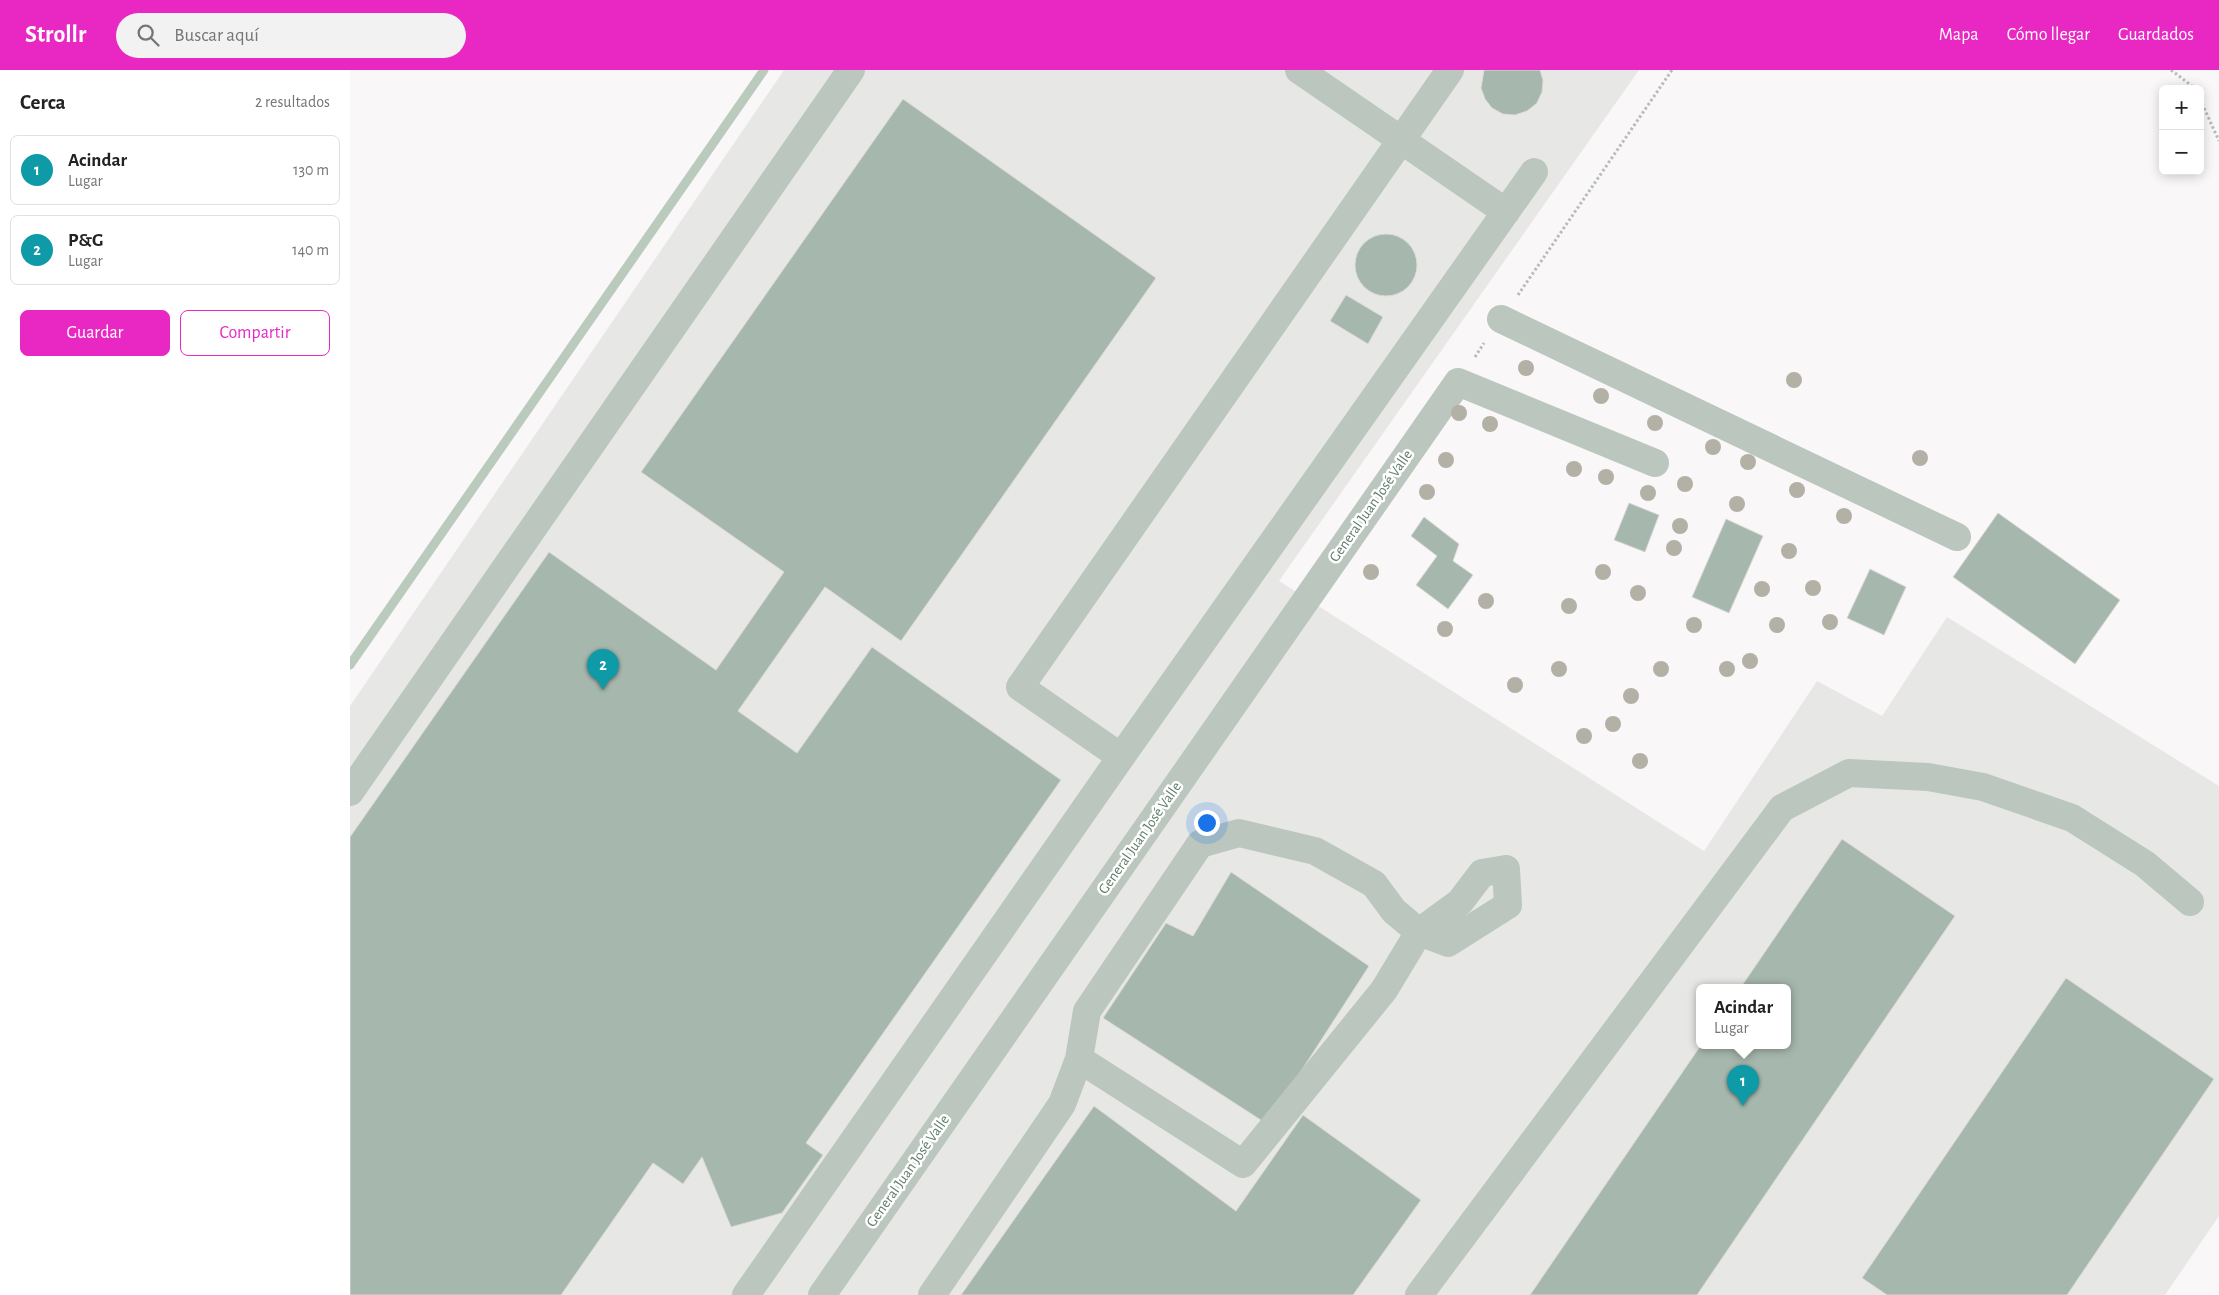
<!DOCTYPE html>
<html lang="es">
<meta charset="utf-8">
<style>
:root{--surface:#fff;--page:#f2f2f2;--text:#222;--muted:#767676;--line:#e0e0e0;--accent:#e928c3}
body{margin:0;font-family:"Alegreya Sans",sans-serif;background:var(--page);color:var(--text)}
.controls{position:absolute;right:15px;top:15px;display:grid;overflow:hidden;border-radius:8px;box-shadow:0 2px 12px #0003}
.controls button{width:45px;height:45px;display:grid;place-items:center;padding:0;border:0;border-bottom:1px solid var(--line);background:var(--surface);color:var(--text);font:25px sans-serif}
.you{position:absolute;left:856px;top:752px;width:18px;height:18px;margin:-12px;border:4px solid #fff;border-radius:50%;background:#1a73e8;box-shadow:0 0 0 8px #1a73e833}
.badge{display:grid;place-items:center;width:32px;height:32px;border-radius:50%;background:var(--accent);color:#fff;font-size:16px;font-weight:700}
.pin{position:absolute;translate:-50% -41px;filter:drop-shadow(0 1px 2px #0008)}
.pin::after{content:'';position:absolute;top:26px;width:18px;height:15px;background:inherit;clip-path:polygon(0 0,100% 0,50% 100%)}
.popup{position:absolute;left:1346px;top:914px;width:95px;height:65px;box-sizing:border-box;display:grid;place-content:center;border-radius:8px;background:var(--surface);filter:drop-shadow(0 1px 4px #0005);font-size:16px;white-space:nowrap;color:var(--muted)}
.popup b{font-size:19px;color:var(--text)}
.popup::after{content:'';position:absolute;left:50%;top:100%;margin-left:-10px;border:10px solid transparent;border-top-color:var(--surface)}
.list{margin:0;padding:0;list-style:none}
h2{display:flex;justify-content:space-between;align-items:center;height:65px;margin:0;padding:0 20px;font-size:21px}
h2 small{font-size:16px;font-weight:400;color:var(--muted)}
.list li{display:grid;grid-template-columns:32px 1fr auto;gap:15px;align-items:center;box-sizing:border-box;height:70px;margin:0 10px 10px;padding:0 10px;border:1px solid var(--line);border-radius:8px}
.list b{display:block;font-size:19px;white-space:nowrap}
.list p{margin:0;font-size:16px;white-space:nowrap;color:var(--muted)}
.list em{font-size:16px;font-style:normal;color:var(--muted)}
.actions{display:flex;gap:10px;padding:15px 20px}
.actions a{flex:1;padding:11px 0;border:1px solid var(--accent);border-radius:8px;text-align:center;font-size:18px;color:var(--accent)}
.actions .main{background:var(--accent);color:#fff}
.icon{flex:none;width:28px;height:28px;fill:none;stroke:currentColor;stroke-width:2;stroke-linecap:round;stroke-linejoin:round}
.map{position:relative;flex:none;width:1869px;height:1225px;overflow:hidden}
header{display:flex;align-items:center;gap:30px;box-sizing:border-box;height:70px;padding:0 25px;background:var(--accent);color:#fff}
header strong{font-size:24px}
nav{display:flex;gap:28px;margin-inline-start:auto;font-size:18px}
.search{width:350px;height:45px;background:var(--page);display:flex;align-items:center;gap:12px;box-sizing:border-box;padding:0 18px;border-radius:28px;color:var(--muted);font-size:19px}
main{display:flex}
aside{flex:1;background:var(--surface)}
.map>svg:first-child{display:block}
.built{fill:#e7e8e6;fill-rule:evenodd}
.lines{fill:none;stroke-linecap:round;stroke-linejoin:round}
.stream{stroke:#bacabd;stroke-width:9}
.building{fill:#a6b7ad;stroke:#dbd9d9}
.path{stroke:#b4bdb8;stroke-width:3;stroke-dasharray:2.5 2.5;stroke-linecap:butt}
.minor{stroke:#bbc6bf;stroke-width:28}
.tree{fill:#b3b0a6}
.labels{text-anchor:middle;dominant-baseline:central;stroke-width:5;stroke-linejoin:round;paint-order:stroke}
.street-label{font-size:15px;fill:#5e7d6b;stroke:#fff}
</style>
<header>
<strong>Strollr</strong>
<div class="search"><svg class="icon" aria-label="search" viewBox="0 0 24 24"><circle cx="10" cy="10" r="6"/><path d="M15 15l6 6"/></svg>Buscar aquí</div>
<nav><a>Mapa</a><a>Cómo llegar</a><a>Guardados</a></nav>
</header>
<main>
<aside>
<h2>Cerca<small>2 resultados</small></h2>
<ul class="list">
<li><span class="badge" style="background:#0f9aa8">1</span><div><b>Acindar</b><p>Lugar</p></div><em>130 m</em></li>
<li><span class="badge" style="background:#0f9aa8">2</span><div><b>P&amp;G</b><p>Lugar</p></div><em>140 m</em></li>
</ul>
<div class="actions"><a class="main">Guardar</a><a>Compartir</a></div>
</aside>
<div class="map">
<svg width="1869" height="1225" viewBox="0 0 1869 1225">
<rect width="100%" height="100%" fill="#f9f7f7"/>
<path class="built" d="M434 0H1289L929 511 1354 781 1467 611 1532 646 1597 547 1869 716V1146L1815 1225H0V636ZM1349 917H1437V975H1349Z"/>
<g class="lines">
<path class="stream" d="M0 595 414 0"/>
</g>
<path class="building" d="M1134 0H1190L1193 10 1192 22 1187 33 1177 41 1165 45 1153 44 1142 38 1135 29 1131 18Z
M553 29 806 208 551 571 475 517 388 641 447 683 522 577 711 710 456 1073 473 1085 432 1143 381 1157 352 1087 333 1114 303 1093 211 1225H0V767L199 482 366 600 434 502 291 402Z
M1005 195a31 31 0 1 1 62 0a31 31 0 1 1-62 0Z
M996 225 1033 247 1018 274 980 251Z
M1279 433 1309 445 1295 482 1264 470Z
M1648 443 1770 530 1725 594 1603 507Z
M1074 447 1109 474 1103 491 1123 505 1098 539 1066 515 1087 486 1061 466Z
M1376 449 1413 466 1379 543 1342 527Z
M1520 499 1556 517 1534 565 1497 548Z
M1492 769 1605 846 1347 1225H1180L1351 975H1437V917H1391Z
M881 802 1019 896 917 1054 753 948 816 853 843 866Z
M1716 908 1864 1009 1717 1225H1537L1512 1208Z
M744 1036 886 1141 953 1045 1071 1130 1003 1225H611Z"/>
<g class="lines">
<path class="path" d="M1821 0 1846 19
M1850 29 1869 71
M1168 225 1322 0
M1125 287 1134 273"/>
<path class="minor" d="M949 0 1156 142
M1151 249 1607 467
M771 687 670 617 1100 0
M0 722 501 0
M396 1225 771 687 1184 102
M472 1225 1108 312 1305 393
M582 1225 712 1034 729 989 737 941 850 774 889 763 965 781 1024 814 1044 841 1069 862 1098 873 1158 835 1156 799 1132 803 1110 832 1069 862 1034 920 893 1094 729 989
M1069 1225 1432 738 1499 703 1578 707 1633 717 1722 748 1795 794 1840 832"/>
</g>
<g class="tree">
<circle cx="1176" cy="298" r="8"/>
<circle cx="1444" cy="310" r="8"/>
<circle cx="1251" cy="326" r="8"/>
<circle cx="1109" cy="343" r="8"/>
<circle cx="1305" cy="353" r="8"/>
<circle cx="1140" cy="354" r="8"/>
<circle cx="1363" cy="377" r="8"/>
<circle cx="1570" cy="388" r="8"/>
<circle cx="1096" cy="390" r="8"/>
<circle cx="1398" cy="392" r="8"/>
<circle cx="1224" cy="399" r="8"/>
<circle cx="1256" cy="407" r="8"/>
<circle cx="1335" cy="414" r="8"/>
<circle cx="1447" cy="420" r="8"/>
<circle cx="1077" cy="422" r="8"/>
<circle cx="1298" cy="423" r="8"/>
<circle cx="1387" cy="434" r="8"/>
<circle cx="1494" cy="446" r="8"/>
<circle cx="1330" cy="456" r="8"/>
<circle cx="1324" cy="478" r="8"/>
<circle cx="1439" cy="481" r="8"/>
<circle cx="1021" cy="502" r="8"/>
<circle cx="1253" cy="502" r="8"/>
<circle cx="1463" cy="518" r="8"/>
<circle cx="1412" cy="519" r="8"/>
<circle cx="1288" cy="523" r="8"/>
<circle cx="1136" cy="531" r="8"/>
<circle cx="1219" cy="536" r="8"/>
<circle cx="1480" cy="552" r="8"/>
<circle cx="1344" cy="555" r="8"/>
<circle cx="1427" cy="555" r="8"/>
<circle cx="1095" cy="559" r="8"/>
<circle cx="1400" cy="591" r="8"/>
<circle cx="1209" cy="599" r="8"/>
<circle cx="1311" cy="599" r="8"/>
<circle cx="1377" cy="599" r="8"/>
<circle cx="1165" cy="615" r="8"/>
<circle cx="1281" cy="626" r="8"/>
<circle cx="1263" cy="654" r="8"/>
<circle cx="1234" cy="666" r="8"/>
<circle cx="1290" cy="691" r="8"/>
</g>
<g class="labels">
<g class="street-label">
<text transform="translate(1021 436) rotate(-55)">General Juan José Valle</text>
<text transform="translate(790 768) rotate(-55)">General Juan José Valle</text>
<text transform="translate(558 1101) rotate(-55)">General Juan José Valle</text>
</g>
</g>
</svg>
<div class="controls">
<button>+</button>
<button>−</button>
</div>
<div class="you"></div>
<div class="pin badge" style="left:1393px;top:1036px;background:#0f9aa8">1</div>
<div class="popup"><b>Acindar</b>Lugar</div>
<div class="pin badge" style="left:253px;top:620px;background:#0f9aa8">2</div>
</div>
</main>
